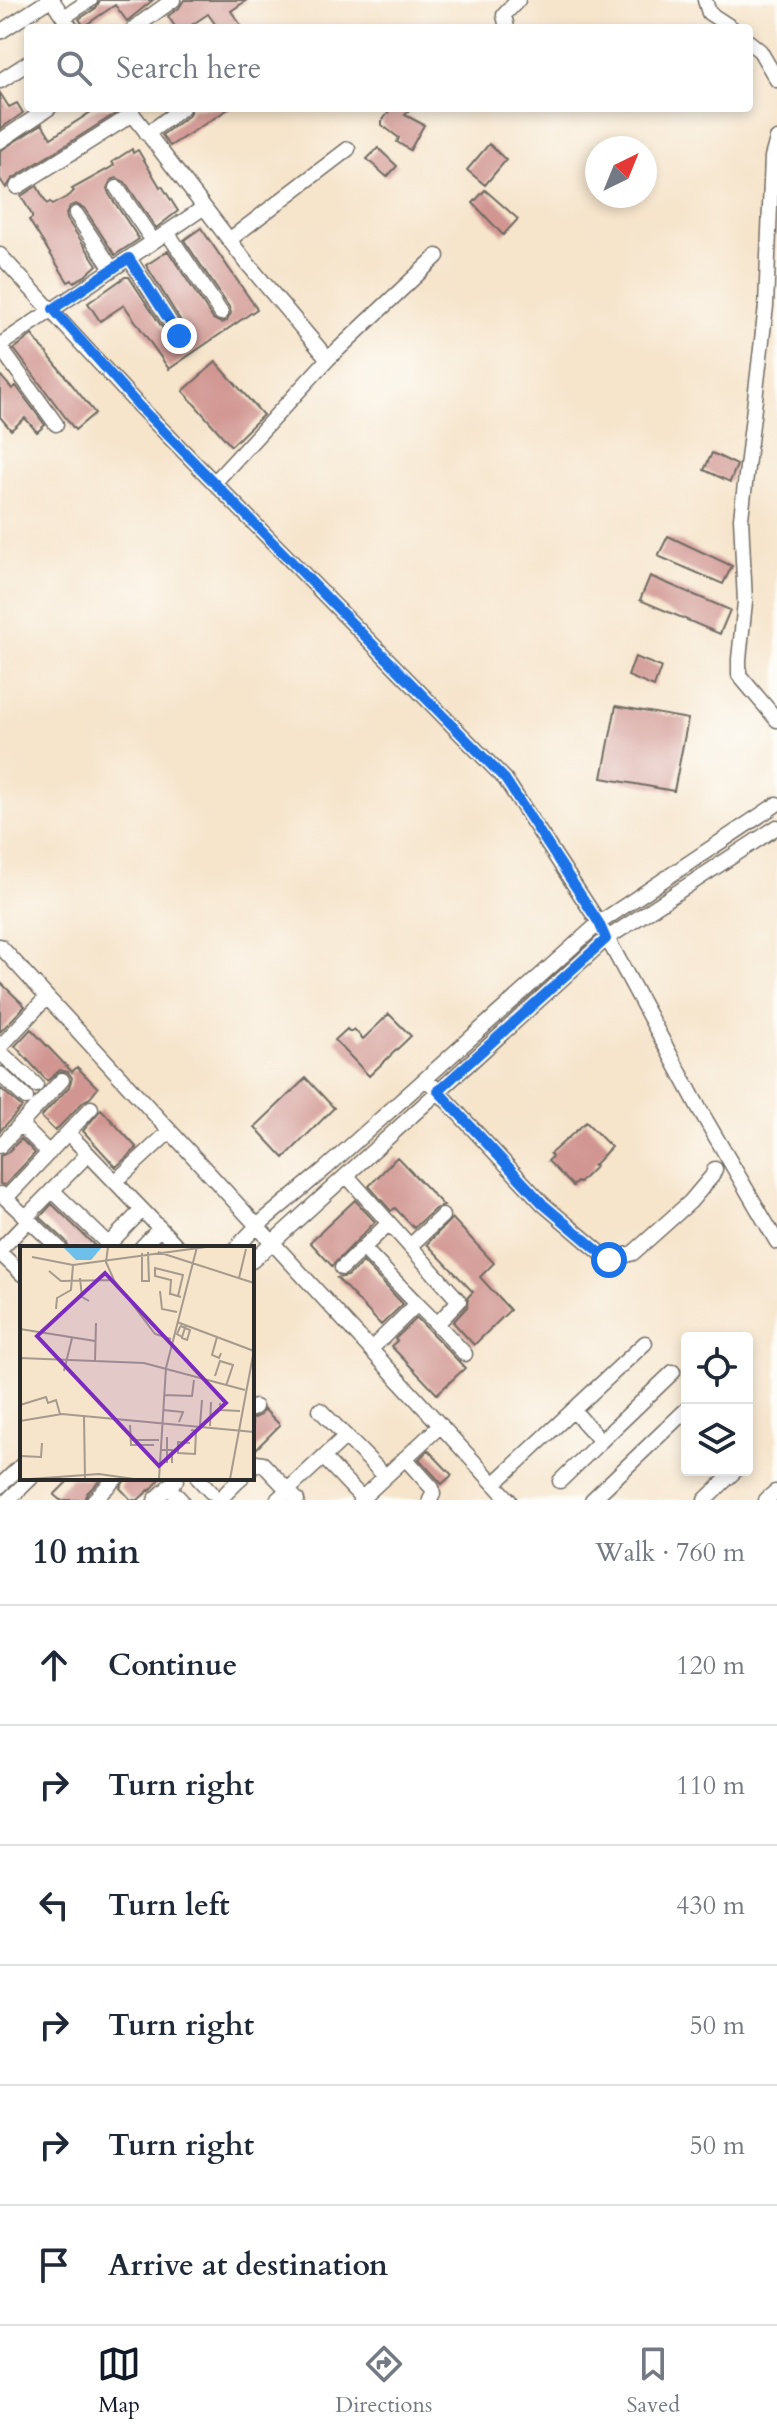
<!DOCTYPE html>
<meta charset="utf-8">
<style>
:root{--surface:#fff;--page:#f6f6f7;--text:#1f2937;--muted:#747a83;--line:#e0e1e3;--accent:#111827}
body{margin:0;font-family:Cardo,serif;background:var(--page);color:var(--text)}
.controls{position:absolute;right:24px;bottom:24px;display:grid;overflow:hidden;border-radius:8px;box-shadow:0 4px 12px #0003}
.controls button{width:72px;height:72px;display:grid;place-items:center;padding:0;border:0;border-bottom:2px solid var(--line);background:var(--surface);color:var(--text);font:40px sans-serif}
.compass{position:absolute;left:585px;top:136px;width:72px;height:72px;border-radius:50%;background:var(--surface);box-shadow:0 4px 12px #0003;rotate:43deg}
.stop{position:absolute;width:24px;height:24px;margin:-18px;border:6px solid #1a73e8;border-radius:50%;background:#fff}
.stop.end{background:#1a73e8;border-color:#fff;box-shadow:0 2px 8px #0008}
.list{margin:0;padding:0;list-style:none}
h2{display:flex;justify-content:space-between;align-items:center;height:104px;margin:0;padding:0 32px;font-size:34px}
h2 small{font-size:26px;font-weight:400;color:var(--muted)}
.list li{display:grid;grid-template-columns:52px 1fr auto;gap:24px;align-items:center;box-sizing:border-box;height:120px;padding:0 32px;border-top:2px solid var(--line)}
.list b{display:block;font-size:30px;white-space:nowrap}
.list em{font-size:26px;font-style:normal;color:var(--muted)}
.icon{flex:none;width:44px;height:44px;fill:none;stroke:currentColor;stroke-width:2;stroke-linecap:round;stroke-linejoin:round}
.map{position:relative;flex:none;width:777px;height:1500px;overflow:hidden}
.search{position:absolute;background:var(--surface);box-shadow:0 4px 12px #0003;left:24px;right:24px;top:24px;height:88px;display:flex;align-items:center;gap:20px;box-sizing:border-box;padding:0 28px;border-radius:8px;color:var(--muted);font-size:30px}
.sheet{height:824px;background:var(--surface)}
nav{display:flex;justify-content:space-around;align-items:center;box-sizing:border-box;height:112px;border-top:2px solid var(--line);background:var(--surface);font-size:22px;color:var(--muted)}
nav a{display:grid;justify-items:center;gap:4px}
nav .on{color:var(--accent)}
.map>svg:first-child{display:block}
.building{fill:#d19692}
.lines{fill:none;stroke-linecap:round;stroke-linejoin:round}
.minor-casing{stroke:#726c63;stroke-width:17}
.minor{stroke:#fff;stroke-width:14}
.route{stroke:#1a73e8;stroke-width:10}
.inset-road{fill:none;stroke:#a59a8b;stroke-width:2}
.view{fill:#7b2cbf;fill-opacity:0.15;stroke:#7b2cbf;stroke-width:4}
.inset-edge{fill:none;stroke:#2b2b2b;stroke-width:4}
</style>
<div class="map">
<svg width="777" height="1500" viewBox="0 0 777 1500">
<rect width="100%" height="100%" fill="#fdfcf7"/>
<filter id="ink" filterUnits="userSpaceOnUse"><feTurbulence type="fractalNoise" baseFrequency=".0125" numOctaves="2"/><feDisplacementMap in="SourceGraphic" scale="16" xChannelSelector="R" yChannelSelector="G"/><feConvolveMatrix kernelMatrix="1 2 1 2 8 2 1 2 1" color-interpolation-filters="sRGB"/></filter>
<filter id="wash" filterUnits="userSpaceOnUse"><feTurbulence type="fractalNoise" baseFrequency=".006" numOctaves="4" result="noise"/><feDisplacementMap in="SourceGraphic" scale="32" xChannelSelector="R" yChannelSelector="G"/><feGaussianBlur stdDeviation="1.8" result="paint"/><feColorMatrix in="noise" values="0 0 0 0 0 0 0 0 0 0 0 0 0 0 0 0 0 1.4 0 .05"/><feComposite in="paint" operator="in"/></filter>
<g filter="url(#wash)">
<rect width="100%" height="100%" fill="#f6e4cb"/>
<g id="blocks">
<path class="building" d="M100 0H153L127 21 115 5 84 26 79 19 96 8Z
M184 0H247L231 11 243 28H218L208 14 187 28H176L168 16 179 8Z
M0 93 9 107 17 103 23 113 0 129Z
M97 108H116L118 112 12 179 6 188 0 179V151L42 124 51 138Z
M192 108H230L170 146 162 135 188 116Z
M392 108H411L405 115 424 125 410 150 397 142 399 138 382 125V121Z
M489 144 506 160 485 185 467 170Z
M378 148 397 166 387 177 367 159Z
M132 149 133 153 138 150 160 187 162 186 178 211 156 228 125 182 117 178 111 180 107 188 109 194 139 239 115 255 84 208 76 204 70 206 66 214 67 219 97 265 85 276 74 282 72 280 68 282 29 220 32 218V215L21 196 37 186 47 204 50 202 52 205 70 195 74 191 72 189 110 168 114 165 112 162Z
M485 190 518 219 503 235 473 203Z
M201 228 257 309 169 369 124 305 100 321 88 303 125 277H129L171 341 179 346 185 344 189 336 187 331 146 265 168 251 213 319 221 323 227 321 231 313 229 307 184 240Z
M32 335 95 413 75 430 14 349Z
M216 362 263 415 231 446 183 391Z
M0 375 12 389 16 386 45 425 37 432 25 418 11 430 0 417Z
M712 453 737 465 730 482 704 470Z
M668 536 732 566 723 584 658 556Z
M650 576 730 610 720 634 640 600Z
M635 657 661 667 654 687 628 676Z
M616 706 688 719 674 791 602 778Z
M0 982 25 1006 0 1032Z
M389 1014 411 1036 369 1076 335 1040 347 1029 350 1032 354 1029 363 1039Z
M31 1029 72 1072 77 1067 98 1088 90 1098 84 1101 55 1131 41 1117 69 1087 72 1078 68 1072 60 1070 47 1081 15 1046Z
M306 1078 334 1108 284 1158 255 1127Z
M0 1088 22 1107 0 1131Z
M101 1109 137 1148 116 1167 83 1131Z
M586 1122 611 1147 593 1166 595 1167 579 1183 577 1182 573 1186 548 1161 552 1157 550 1154Z
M21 1139 35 1153 5 1185 0 1184V1156L7 1153Z
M397 1157 444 1206 435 1209 414 1228 395 1208 391 1211 369 1186Z
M355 1200 375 1222 332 1266 310 1242Z
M52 1204 95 1246V1248H69L66 1241 40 1217Z
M452 1218 494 1263 480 1277 510 1310 474 1345 453 1322 467 1307 468 1297 473 1292 427 1244Z
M363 1262 403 1304 381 1325 337 1278 348 1276Z
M417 1318 465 1368 437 1394 391 1346 397 1341 395 1339Z
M264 1409 280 1425 252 1453V1419L261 1415Z
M428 1450 452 1475 442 1484 419 1459Z
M71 1478H102L87 1493 84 1500H60L54 1495Z
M126 1478H161L150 1491 149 1490 138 1500H131L120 1488Z"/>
</g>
</g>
<g filter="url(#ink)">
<use href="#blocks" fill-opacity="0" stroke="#726c63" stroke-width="2"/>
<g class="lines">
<defs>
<path id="minor" d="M52 0 71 28
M705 0 709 13 732 28
M64 17 90 0
M134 28 173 0
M507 28 504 15 518 0
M0 32 49 0
M749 42 760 51 777 80
M0 81 28 63
M128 108 247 263 328 359
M147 134 182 108
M777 139 772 157 766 306 741 518 745 602 739 659V675L777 720
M0 141 49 108
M17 187 133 114
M117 188 153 241
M76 214 112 269
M167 232 221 313
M229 240 348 149
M0 255 139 406 505 779 599 923 700 1110 777 1242
M129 258 179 336
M0 345 203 208
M0 347 56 424
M214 483 328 359 437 256
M0 946 509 1500
M0 1047 47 997
M0 1052 36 1085
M0 1074 26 1098
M432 1085 543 1204 609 1260 633 1253 690 1202 712 1176 715 1169
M20 1124 49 1153
M68 1133 179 1248
M0 1146 62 1080
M347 1176 459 1301 437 1324 417 1304 371 1349
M115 1182 170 1131
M52 1190 108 1244
M1 1194 59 1248
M6 1198 91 1108
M26 1217 88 1154
M410 1246 442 1216
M105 1248 142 1210
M141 1248 160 1228
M236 1248 257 1226 326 1168 599 923 777 804
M363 1248 389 1223
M0 1250 29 1220
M0 1253 22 1274
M252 1261 606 939 777 827
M342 1268 363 1248 417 1304
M437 1324 465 1354
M252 1409 255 1407
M320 1410 385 1476
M601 1441 673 1372
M323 1457 362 1498
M405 1458 432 1488 433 1494 430 1500
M252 1468 256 1463 263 1464 297 1500
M198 1478 211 1492
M560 1481 601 1441 573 1410
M494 1484 645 1343
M0 1486 22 1465
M168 1487 181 1500
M8 1500 31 1478
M94 1500 116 1478
M155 1500 176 1480 174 1478
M219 1500 241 1478
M277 1500 346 1436
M360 1500 441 1425
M592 1500 687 1409
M705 1500 736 1470
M766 1500 775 1492"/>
</defs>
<use href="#minor" class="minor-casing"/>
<use href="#minor" class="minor"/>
</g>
</g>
<g class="lines" filter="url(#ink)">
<path class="route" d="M179 336 129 258 53 309 139 406 505 779 599 923 606 939 438 1091 543 1204 609 1260"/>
</g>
<g transform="translate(20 1246)">
<rect width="234" height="234" fill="#f6e4cb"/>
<path d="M43 1H82L71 14H56Z" fill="#6cc0e9"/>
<path class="inset-road" d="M188 1H233M138 6 234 37M122 7V35H129L128 6M12 11 53 19 186 1M29 25 41 35 94 34 86 16 88 1M60 32 62 51 69 55M219 32 226 3M94 34 135 88 151 93M140 45 142 63 157 66M158 50 163 29 135 22V30L151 34 150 48H151L161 51M36 63 37 52 51 44 53 19M157 76 234 105M0 83 75 95M162 91 157 88 160 81 161 80 165 82 170 84 167 94 162 92V91L165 82 166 80M197 91 192 109 199 112 201 107M0 112 124 117 225 144M75 115 76 77M44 125 52 92M195 130 200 115 213 119 206 140M144 149 172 150 174 134M200 157 201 164 220 165M0 159 26 151 28 157 36 154 40 168M143 164 163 166 159 176M64 170 65 233M0 175 42 168 234 186M110 179 111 199H134M180 179 182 154M190 180 191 156M110 194H139M170 197 158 196V207L175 208 176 185 171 184M140 204H152V217M0 210 21 211 22 197M147 217V191M10 233 79 228 114 233M139 233 146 122 177 1M210 233 234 104"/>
<path class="view" d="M85 27 206 157 139 220 17 90Z"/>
<rect width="234" height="234" class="inset-edge"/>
</g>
</svg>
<div class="controls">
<button><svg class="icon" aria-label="locate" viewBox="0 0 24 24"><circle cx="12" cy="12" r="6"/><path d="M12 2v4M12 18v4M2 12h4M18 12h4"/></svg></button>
<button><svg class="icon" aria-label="layers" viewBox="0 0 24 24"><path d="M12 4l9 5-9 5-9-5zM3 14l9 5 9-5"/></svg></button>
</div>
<svg class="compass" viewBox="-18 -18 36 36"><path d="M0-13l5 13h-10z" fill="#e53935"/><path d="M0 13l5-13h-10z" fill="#747a83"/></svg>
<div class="stop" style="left:609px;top:1260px"></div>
<div class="stop end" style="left:179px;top:336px"></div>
<div class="search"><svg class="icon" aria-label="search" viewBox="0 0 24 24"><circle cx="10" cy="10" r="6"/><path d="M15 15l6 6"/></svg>Search here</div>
</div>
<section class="sheet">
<h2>10 min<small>Walk · 760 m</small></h2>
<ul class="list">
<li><svg class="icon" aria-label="ahead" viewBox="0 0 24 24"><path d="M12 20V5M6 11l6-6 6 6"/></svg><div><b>Continue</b></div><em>120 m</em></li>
<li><svg class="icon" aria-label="right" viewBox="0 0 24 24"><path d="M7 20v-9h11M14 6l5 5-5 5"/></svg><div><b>Turn right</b></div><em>110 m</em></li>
<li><svg class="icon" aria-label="left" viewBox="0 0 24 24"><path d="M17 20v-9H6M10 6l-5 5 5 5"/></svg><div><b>Turn left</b></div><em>430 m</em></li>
<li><svg class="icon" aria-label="right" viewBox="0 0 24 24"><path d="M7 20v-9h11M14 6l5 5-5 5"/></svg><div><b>Turn right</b></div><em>50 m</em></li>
<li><svg class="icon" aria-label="right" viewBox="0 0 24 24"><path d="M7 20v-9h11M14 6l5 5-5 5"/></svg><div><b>Turn right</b></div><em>50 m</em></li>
<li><svg class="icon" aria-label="arrive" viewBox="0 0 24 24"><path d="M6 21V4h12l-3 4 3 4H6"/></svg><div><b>Arrive at destination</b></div></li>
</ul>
</section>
<nav>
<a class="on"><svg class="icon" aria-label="map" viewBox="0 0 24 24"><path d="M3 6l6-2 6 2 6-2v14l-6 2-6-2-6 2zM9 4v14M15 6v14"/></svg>Map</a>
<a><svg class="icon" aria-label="directions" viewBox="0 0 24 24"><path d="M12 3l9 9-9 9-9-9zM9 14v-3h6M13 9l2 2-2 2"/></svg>Directions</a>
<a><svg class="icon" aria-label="saved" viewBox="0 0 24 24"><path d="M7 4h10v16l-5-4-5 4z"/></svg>Saved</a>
</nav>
